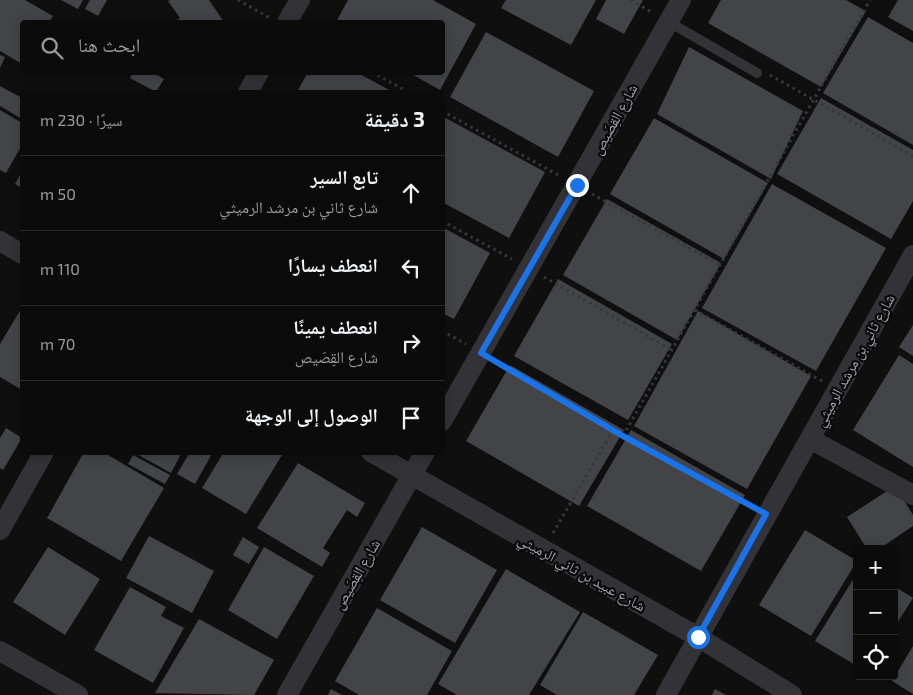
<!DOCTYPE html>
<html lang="ar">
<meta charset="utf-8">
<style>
:root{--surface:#0b0b0c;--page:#141415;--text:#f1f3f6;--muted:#9a9b9d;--line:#2b2b2d}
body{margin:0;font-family:"Exo 2","Noto Naskh Arabic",sans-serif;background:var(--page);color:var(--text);direction:rtl}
.controls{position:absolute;right:15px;bottom:15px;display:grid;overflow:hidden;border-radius:5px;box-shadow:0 2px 12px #0003}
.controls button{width:45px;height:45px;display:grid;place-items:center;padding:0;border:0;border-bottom:1px solid var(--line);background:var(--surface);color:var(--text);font:25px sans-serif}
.stop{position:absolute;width:15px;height:15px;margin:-11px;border:4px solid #1a73e8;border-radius:50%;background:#fff}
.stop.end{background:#1a73e8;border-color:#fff;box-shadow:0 1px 5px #0008}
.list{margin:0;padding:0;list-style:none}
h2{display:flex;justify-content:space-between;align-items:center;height:65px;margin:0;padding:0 20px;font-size:21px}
h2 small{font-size:16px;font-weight:400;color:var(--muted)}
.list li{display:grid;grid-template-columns:32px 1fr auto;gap:15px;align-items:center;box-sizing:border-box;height:75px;padding:0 20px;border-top:1px solid var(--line)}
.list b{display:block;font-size:19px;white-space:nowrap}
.list p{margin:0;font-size:16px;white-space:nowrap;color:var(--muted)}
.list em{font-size:16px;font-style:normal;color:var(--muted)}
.icon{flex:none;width:28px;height:28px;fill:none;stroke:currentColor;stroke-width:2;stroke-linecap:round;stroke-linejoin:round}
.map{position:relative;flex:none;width:913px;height:695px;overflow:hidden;direction:ltr}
.search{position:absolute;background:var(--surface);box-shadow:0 2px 12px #0003;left:20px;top:20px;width:425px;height:55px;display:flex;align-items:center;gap:12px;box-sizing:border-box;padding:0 18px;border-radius:5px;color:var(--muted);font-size:19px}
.panel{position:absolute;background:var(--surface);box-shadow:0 2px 12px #0003;left:20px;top:90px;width:425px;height:365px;border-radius:5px;direction:rtl}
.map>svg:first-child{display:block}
.building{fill:#434448}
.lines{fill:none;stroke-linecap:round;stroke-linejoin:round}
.path{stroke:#37383c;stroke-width:3;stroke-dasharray:2.5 4;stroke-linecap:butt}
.lane{stroke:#333337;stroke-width:10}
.street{stroke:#333337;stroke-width:20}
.route{stroke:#1a73e8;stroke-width:6}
.labels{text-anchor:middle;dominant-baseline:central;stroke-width:4.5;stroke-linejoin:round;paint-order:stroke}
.street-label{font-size:15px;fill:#a2a5af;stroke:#0a0a0b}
</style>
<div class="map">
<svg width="913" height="695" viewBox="0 0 913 695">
<rect width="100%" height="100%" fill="#0f0f10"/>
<path class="building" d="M0 0H25L53 16 49 22H22V64L0 51Z
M61 0H83L78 9Z
M90 0H107L98 16 85 9Z
M170 0H209L224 22H174L180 18 168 1Z
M348 0H433L476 24 440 90 408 72H442V22H336Z
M506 0H596L571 45 501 8Z
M606 0H643L624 34 596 19Z
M721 0H846L866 11 821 87 708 23Z
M898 0H913V31L888 17Z
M868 17 913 43V145L823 93Z
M486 32 594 91 558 157 450 97Z
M689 47 803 111 771 179 657 114Z
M0 55 5 57 0 68Z
M133 72H152L164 79 156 92 130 78Z
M308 72H356L393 92H297Z
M0 86 22 98V119L0 106Z
M821 98 913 150V201L891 239 777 174Z
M0 110 22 123V145L6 173 0 170Z
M442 116 545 172 509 238 442 202Z
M654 118 768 183 724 259 610 194Z
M22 171V188L15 184Z
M772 184 886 248 816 371 702 308Z
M607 199 721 263 677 340 563 275Z
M442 227 490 253 454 319 442 313Z
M558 279 672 344 628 420 514 356Z
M21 309H22V390L0 377V344Z
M698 311 811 376 747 489 634 426Z
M913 325V356L899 347Z
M899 355 913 364V467L853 430Z
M510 365 624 430 579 506 466 441Z
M6 428 22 438 3 470 0 468V438Z
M631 430 745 495 701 571 587 506Z
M84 452H103L164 488 121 561 47 518Z
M133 452H182L171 473Z
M190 452H213L195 484 177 474Z
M224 452H277L282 455 246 514 202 488Z
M133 455 170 475 165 484 128 464Z
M298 463 365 503 357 517 347 510 323 548 330 553 322 567 257 528Z
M895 486 913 515V526L879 549H867L847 517Z
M422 527 497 570 455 643 380 600Z
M805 530 857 561 811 636 759 605Z
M149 536 214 571 192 613 126 578Z
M243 537 259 547 249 564 233 555Z
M48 547 100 579 65 635 13 602Z
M264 547 314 576 277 639 228 610Z
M506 569 580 612 529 695H457L438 684Z
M857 573V666L815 641Z
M894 586 913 598 894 628Z
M130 587 166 607 161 616 184 628 153 683 94 650Z
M377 608 452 651 427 695H359L335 681Z
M583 612 658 655 634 695H557L540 685Z
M199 619 274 660 254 695 155 693Z
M913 646V694L892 681Z
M331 689 342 695H328Z
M715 689 726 695H712Z"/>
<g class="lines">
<path class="path" d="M238 0 270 18
M631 0 653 13
M372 72 408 92
M770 75 913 156
M442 111 560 176
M592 194 720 265
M442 221 512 259
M544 277 672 350
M695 310 822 381
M442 331 466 344
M497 362 623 436 751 506
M623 436 870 0
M553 533 613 430"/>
<path class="lane" d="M669 22 757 73"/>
<path class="street" d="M287 22 300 0
M248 92 259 72
M0 241 22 254
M442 421 681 0
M810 439 913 495
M371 452 698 637 792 695
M0 530 44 452
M0 651 78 695
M287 695 425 452
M666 695 913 255"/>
</g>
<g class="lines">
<path class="route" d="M577 185 481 353 623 436 766 514 698 637"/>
</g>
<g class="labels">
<g class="street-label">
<text transform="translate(614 119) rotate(-61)">شارع القِصَيص</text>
<text transform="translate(854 360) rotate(-61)">شارع ثاني بن مرشد الرميثي</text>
<text transform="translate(582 572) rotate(29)">شارع عبيد بن ثاني الرميثي</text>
<text transform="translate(356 574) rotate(-60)">شارع القِصَيص</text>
</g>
</g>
</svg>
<div class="controls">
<button>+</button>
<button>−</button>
<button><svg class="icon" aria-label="locate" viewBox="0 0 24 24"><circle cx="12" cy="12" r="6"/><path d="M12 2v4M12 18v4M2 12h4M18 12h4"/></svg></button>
</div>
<div class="stop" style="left:698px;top:637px"></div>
<div class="stop end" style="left:577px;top:185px"></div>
<div class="search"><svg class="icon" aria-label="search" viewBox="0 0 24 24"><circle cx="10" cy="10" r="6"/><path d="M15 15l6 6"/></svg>ابحث هنا</div>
<section class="panel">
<h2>3 دقيقة<small>سيرًا · 230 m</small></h2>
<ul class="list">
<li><svg class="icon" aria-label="ahead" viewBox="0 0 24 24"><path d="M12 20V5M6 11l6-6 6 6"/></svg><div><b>تابع السير</b><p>شارع ثاني بن مرشد الرميثي</p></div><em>50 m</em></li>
<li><svg class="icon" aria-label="left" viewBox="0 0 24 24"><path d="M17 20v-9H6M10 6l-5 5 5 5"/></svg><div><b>انعطف يسارًا</b></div><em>110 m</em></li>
<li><svg class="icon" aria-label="right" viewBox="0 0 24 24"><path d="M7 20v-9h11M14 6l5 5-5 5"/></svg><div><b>انعطف يمينًا</b><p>شارع القِصَيص</p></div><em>70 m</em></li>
<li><svg class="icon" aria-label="arrive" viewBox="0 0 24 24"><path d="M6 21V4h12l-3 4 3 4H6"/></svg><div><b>الوصول إلى الوجهة</b></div></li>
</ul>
</section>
</div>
